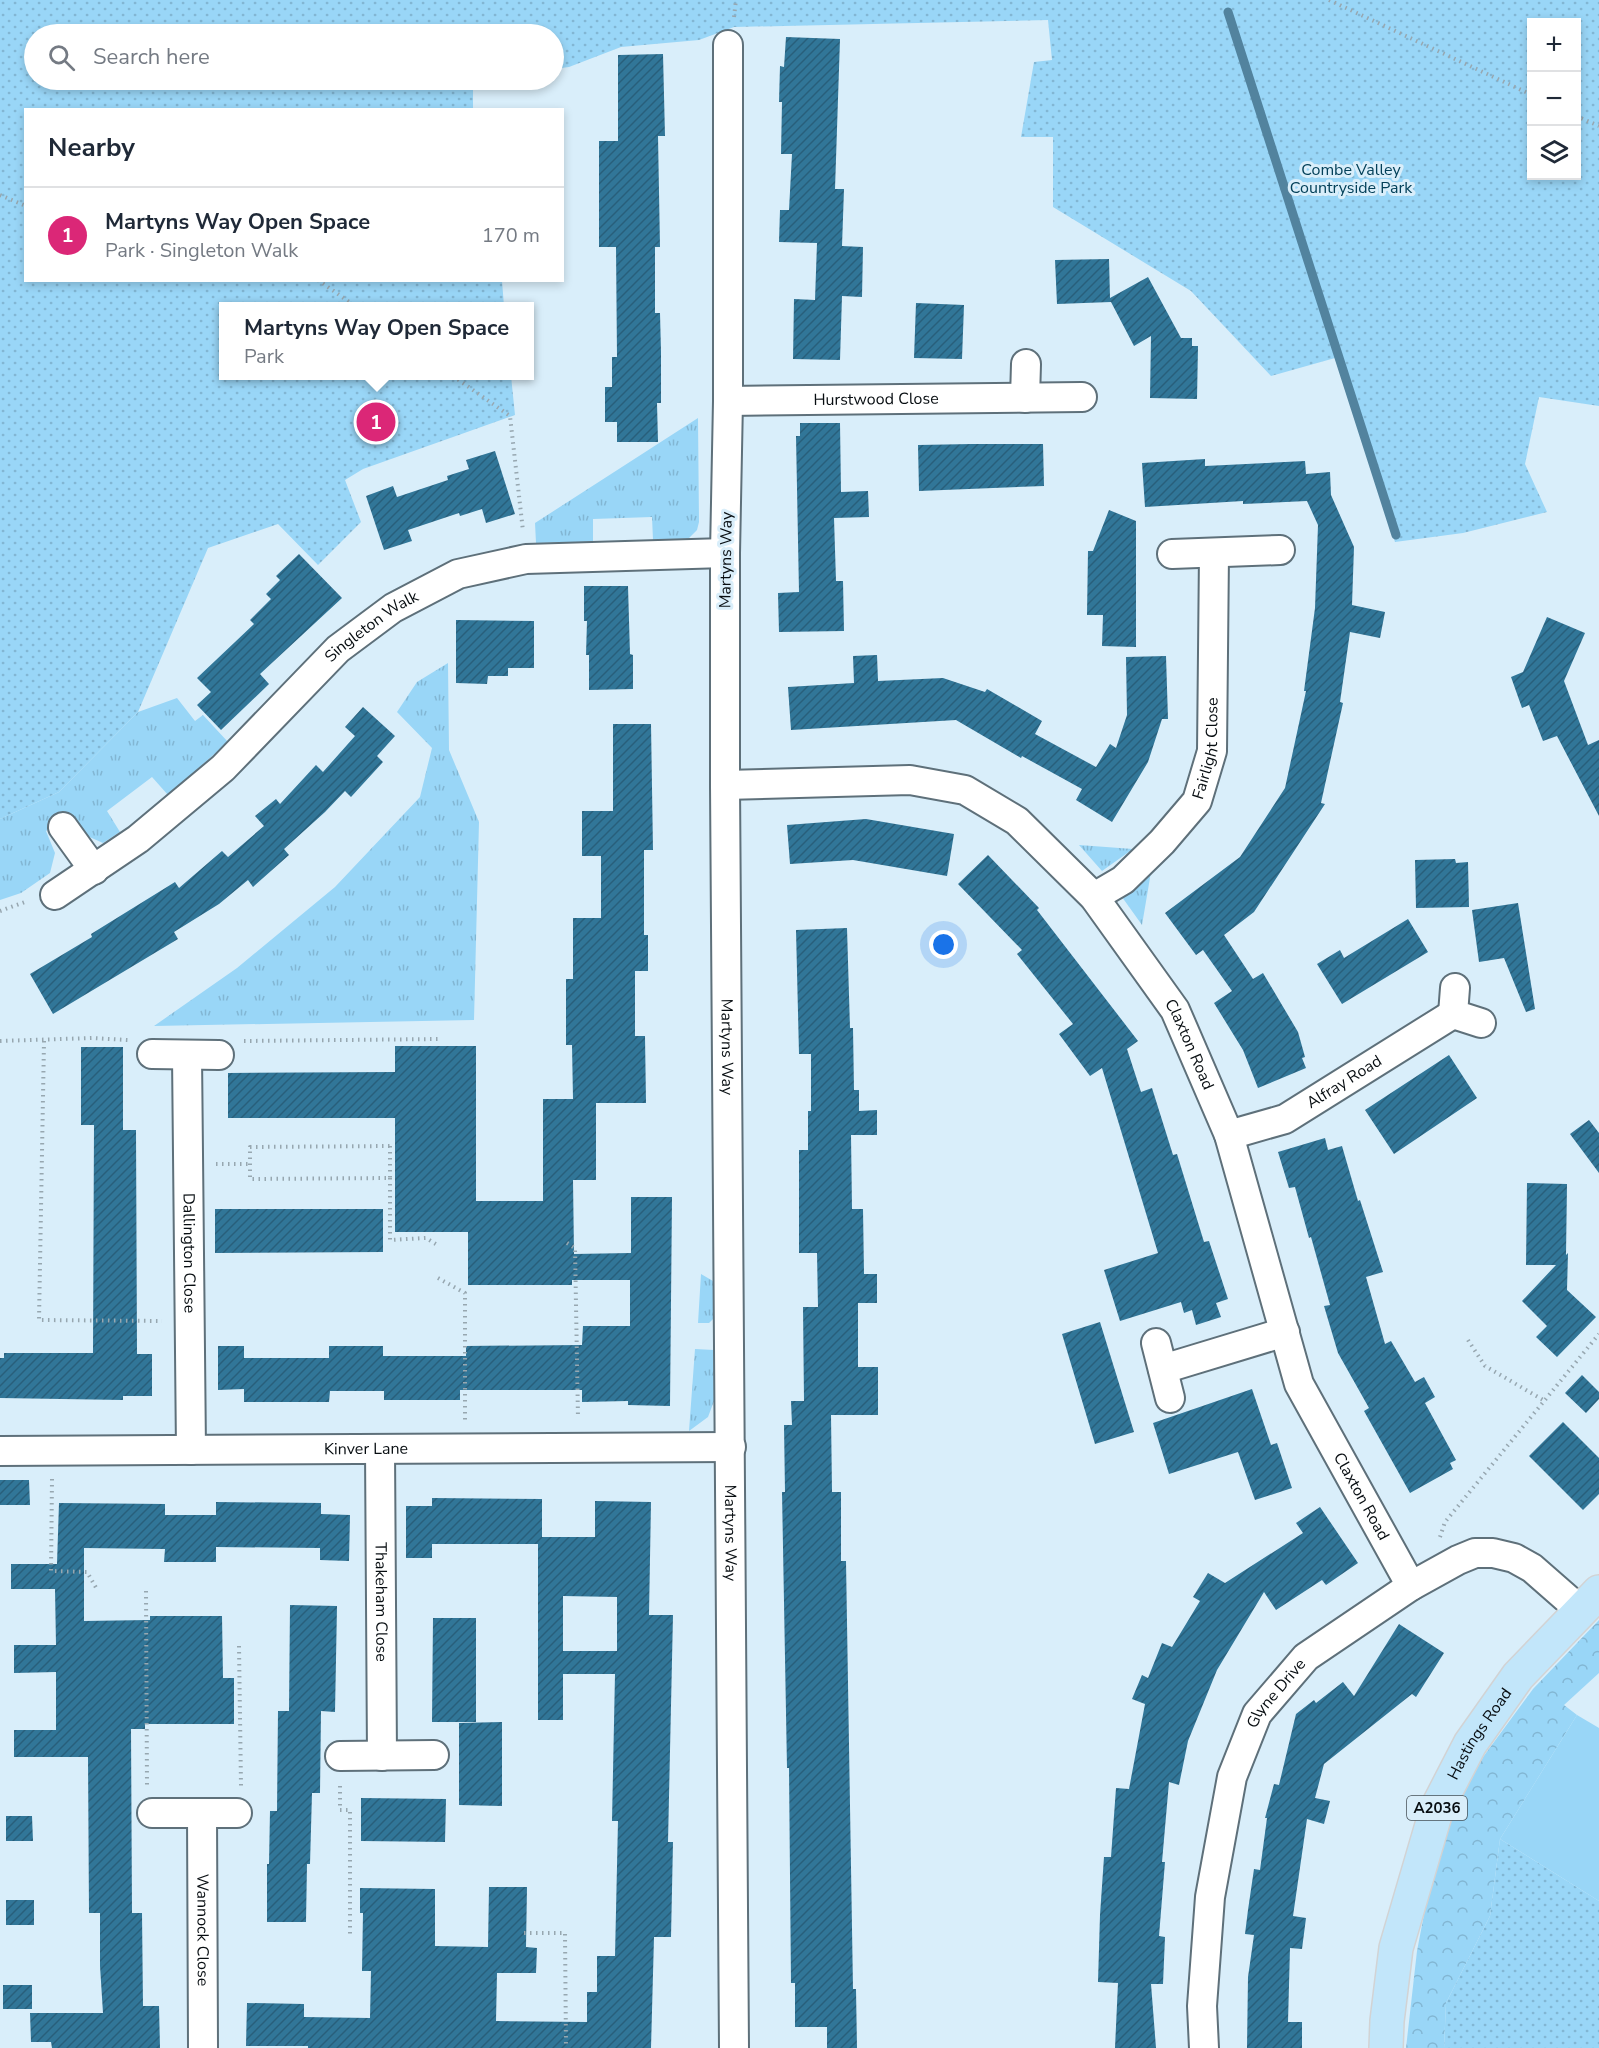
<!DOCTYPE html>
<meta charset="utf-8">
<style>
:root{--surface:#fff;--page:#f2f2f3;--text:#1f2937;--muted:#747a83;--line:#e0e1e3;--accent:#db2777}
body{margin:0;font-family:"Nunito Sans",sans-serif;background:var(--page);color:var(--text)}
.controls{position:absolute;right:18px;top:18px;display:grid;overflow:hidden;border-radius:0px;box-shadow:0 3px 9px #0003}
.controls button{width:54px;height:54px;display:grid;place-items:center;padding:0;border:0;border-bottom:2px solid var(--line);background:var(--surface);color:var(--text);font:30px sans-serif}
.you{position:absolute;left:944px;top:945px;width:21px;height:21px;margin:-15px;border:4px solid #fff;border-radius:50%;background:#1a73e8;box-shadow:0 0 0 9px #1a73e833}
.badge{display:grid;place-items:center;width:39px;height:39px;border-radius:50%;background:var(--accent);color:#fff;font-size:20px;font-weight:700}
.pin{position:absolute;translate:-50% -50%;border:3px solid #fff;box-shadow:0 2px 6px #0006}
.popup{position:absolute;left:219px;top:302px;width:315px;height:78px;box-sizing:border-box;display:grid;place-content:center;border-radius:0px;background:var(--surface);filter:drop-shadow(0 2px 4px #0005);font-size:20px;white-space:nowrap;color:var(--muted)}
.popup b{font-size:22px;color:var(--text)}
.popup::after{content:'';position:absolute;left:50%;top:100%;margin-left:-12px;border:12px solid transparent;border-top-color:var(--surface)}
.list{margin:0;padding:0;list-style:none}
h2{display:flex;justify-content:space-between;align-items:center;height:78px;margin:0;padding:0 24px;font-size:26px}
h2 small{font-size:20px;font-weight:400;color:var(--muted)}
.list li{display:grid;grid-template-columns:39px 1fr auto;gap:18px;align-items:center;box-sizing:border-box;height:96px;padding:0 24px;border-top:2px solid var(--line)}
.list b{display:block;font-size:22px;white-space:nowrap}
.list p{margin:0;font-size:20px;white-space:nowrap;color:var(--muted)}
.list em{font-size:20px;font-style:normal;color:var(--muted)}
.icon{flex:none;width:33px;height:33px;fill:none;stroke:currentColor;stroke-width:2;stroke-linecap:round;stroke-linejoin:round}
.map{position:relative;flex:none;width:1599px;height:2048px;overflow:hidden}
.search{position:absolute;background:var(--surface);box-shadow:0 3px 9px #0003;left:24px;top:24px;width:540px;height:66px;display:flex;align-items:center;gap:15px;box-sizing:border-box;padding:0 21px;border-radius:33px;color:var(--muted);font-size:22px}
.panel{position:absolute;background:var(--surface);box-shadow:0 3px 9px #0003;left:24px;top:108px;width:540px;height:174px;border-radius:0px}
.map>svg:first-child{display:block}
.grass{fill:url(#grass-tufts)}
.forest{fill:url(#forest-crowns)}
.park{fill:url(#park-dots);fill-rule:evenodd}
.garden{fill:#99d6f7}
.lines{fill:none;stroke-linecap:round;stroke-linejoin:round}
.stream{stroke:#52839e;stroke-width:9}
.building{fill:url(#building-hatch);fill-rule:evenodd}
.street-casing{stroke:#5e707a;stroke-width:32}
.primary-casing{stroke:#d2d3d4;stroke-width:36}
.path{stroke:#97a7b0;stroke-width:4;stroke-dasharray:1.5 4.5;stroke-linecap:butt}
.street{stroke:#fff;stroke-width:28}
.primary{stroke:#c2e6fa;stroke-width:33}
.labels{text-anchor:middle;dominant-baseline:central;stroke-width:6;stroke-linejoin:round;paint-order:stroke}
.shield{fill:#d9eefa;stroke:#465057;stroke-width:1.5}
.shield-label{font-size:15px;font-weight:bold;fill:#070d11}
.park-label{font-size:16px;fill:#034059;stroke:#d9eefa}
.street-label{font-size:16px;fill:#070d11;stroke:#d9eefa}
</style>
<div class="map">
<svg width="1599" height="2048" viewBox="0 0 1599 2048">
<defs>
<pattern id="grass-tufts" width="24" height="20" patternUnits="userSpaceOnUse" patternTransform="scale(1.5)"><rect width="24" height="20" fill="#99d6f7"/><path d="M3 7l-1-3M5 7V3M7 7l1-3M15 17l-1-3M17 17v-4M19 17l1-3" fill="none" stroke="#82b6d3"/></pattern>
<pattern id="forest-crowns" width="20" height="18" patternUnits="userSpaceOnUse" patternTransform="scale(1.5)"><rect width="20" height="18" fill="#99d6f7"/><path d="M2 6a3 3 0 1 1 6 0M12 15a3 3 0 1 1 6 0" fill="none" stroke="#82b6d3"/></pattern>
<pattern id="park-dots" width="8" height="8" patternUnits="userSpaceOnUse" patternTransform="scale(1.5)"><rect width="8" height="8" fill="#99d6f7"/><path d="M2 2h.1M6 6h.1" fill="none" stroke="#82b6d3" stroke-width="1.8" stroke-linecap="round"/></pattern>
<pattern id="building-hatch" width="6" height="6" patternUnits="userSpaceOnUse" patternTransform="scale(1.5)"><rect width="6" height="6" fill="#317698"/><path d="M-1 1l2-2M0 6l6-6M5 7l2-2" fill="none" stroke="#285f7b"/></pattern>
</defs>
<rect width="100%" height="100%" fill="#d9eefa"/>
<path class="grass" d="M698 418 699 522 697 530 687 540H653L652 517 593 519V542L536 543 535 523Z
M448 663 449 750 479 822 474 1020 154 1026 237 968 335 887 420 797 432 748 397 712 417 682Z
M177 698 195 721 203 715 228 742 168 795 152 777 107 811 120 832 103 843 85 835 69 815 46 831 55 853 50 873 21 893 0 900V819L59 792 138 712Z
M1079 845 1133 849 1102 871Z
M1151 872 1142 925 1122 897Z
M701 1274 713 1281 714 1318 709 1323H698Z
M695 1349 714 1350V1401L708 1417 689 1431Z"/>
<path class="forest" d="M1599 1620V1673L1564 1705 1577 1715 1500 1839 1490 1916 1446 2003 1444 2048H1406L1417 1951 1430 1883 1453 1814 1483 1757 1533 1689Z"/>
<path class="park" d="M0 0H1599V406L1539 397 1525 464 1547 512 1463 533 1395 542 1335 358 1271 376 1191 291 1053 207V137H1021L1034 62 1052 60 1048 20 734 27 699 40 621 47 569 67 554 69V34H34V80H474H473V109L26 110V280L502 281 504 306H223V376H511L515 415 363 469 345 480 361 522 318 565 278 524 208 548 138 712 59 792 0 819ZM1576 22V176H1532V22Z
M1500 1839 1599 1901V2048H1444L1446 2003 1490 1916Z"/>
<path class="garden" d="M1577 1715 1599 1728V1901L1500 1839Z"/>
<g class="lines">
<path class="stream" d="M1228 12 1396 535"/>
</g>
<path class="building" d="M786 37 840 39 835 189H844L842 246 863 247 862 297 842 296 840 360 793 359 794 299 815 300 817 243 779 242 780 210H789L792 154H781L782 102H779L780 66 784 67Z
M663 54 665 136H658L660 247H655V313H660L661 352V403H657L658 442H617V422H605V387H612V357H617L616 247H599V141H618V55Z
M1109 259 1110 298 1148 277 1181 338H1192V346H1198L1197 399 1150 398 1151 336 1134 346 1111 302 1057 304 1055 260Z
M916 303 964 305 962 359 914 358Z
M800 423H840L841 492 868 491 869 517 834 518 836 581H843L844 631 779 632 778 593 799 592 796 436H800Z
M972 444H1043L1044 486 919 491 918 445Z
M495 451 515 514 486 523 482 509 460 516 459 513 408 530 412 541 384 550 366 496 393 486 397 497 448 480 447 476 469 469 466 460Z
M1205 459V466L1305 461 1306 474 1330 472 1331 495 1354 547 1352 605 1385 612 1380 638 1350 632 1340 702 1343 703 1321 803 1325 804 1254 912 1224 935 1253 979 1263 973 1298 1032 1305 1057 1302 1058 1306 1068 1258 1088 1243 1050 1214 1003 1232 991 1203 950 1196 955 1165 913 1240 857 1285 788 1306 691H1304L1315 608 1318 525 1307 501 1243 504V501L1145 507 1142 463Z
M1109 510 1136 521V647L1102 646 1103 615H1087L1088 551H1093Z
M299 554 342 598 260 674 269 684 221 730 197 705 211 692 197 678 254 624 250 620 271 599 266 594 280 580 276 576Z
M584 586H628L630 654 633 655V689L589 690V655H586L587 621H584Z
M1547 617 1585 633 1564 681 1588 745 1599 740V816L1557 736 1543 741 1529 705 1522 708 1511 677 1523 672Z
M456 620 534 621V668H508V676H488L487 684 456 683Z
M877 655 878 681 943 678 985 692 987 689 1042 721 1035 734 1096 767 1110 744 1116 748 1127 715 1126 657 1166 656 1168 719H1162L1148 762 1112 822 1076 800 1082 789 1022 756 1021 758 956 720 791 730 788 687 854 683 853 656Z
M363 707 395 736 377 756 383 762 351 797 345 791 325 812 284 849 289 855 253 887 248 880 219 904 174 932 178 939 53 1014 30 974 92 937 91 934 175 882 179 888 222 851 228 857 264 826 255 816 276 799 280 804 316 765 323 772 355 736 345 727Z
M613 724H651L653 850H644V935H648V971H635V1036H645L646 1103H596V1180H573L574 1254 631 1253V1197H672L670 1406 628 1405V1401L582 1402V1390H460V1400H384V1391H330L329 1402H244V1389L218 1390V1346H244V1358H329V1346H383V1356H466V1346L582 1345 583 1326H630V1280H572V1285H468V1232H395V1118H228V1073L395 1072V1046H476V1201H543V1099H573L572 1045H566V979H573V918H601V856H582V811H613Z
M866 819 954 834 947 876 853 860 790 864 787 825Z
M988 855 1039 908 1037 910 1138 1041 1127 1049 1141 1092 1152 1088 1173 1155 1177 1154 1204 1242 1209 1241 1228 1299 1216 1303 1221 1317 1196 1325 1192 1310 1184 1313 1181 1302 1120 1321 1104 1270 1158 1253 1102 1068 1090 1076 1059 1034 1073 1024 1017 954 1022 950 958 884Z
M1455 859 1456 863 1468 862 1469 907 1416 908 1415 860Z
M1518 903 1535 1009 1526 1012 1504 958 1479 962 1472 910Z
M1408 919 1428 952 1342 1004 1317 964 1340 950 1344 958Z
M847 928 850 1028H853L854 1090H859V1111L877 1110V1135H851L852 1209H863L864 1274H877V1303H858V1367H878V1415H831L832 1492H841V1561H846L853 1989H856L857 2048H827V2027H795V1983H791L789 1768H787L782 1492H785L784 1425H792L791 1401H804L803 1307H818L817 1253H799V1150H808V1111H811V1054H799L796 930Z
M81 1047H123V1130H136L137 1354H152V1396H123V1400L0 1398V1358H4V1353H93L94 1125H81Z
M1449 1055 1477 1098 1394 1154 1365 1110Z
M1589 1120 1599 1133V1173L1570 1134Z
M1325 1138 1328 1150 1342 1146 1358 1201 1360 1200 1383 1272 1366 1277 1385 1344 1391 1341 1415 1382 1424 1377 1435 1397 1425 1403 1456 1460 1450 1463 1453 1469 1410 1493 1364 1411 1369 1408 1338 1353 1324 1306 1330 1305 1311 1237 1309 1238 1295 1187 1289 1188 1278 1152Z
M1527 1183 1567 1184 1566 1255 1568 1253 1567 1290 1596 1317 1557 1357 1536 1337 1547 1326 1522 1301 1556 1265H1526Z
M215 1209H383V1252L215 1253Z
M1100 1322 1134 1432 1095 1444 1062 1334Z
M1582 1375 1599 1392V1399L1586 1413 1565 1393Z
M1252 1389 1271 1445 1277 1443 1292 1488 1255 1500 1238 1452 1169 1474 1153 1423Z
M1563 1422 1599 1458V1494L1583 1510 1529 1456Z
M0 1480H29L30 1505H0Z
M432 1498 542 1499V1537H595V1501L651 1502 649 1615H673L668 1842H673L671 1937H654L651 2048H308V2046H246L247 2003 304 2004V2017L370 2018 371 1971H362L363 1913H360V1888L435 1889V1946L488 1947 489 1887H527L526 1947 537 1948 536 1973H497L496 2021 587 2022V1992H597V1956H615L618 1821H612L615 1674H563V1720H538V1544H432V1558H406V1506H432ZM563 1596 617 1597V1651H563Z
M216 1502 321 1503V1514L350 1515 349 1561 320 1560V1548L216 1547V1562H164L165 1549 84 1548V1621L150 1620V1616H222L223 1678H234V1724H145V1729H131L132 1913H142L143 2006H159L160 2048H52L51 2042H31L30 2013H103L100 1966V1913H89L88 1757H14V1730H56V1672L14 1673V1645H56L55 1589H11V1564H57L59 1503 165 1504V1515H216Z
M1320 1507 1358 1563 1326 1585 1322 1580 1276 1610 1264 1592 1217 1670 1188 1741 1179 1785 1169 1782 1162 1862H1165L1159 1936 1165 1937 1163 1984H1151L1156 2048H1115L1118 1983 1098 1982 1100 1915 1104 1857H1111L1116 1788 1129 1789 1145 1704 1132 1699 1142 1675 1148 1678 1162 1643 1172 1647 1200 1601 1193 1597 1208 1573 1225 1583 1303 1533 1296 1523Z
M290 1605 337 1606 335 1712 321 1711 320 1793H312L310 1864H307L306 1922H267V1864H269L270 1811H277L278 1711H289Z
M433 1618H476V1722H432Z
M1399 1624 1444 1653 1416 1697 1412 1694 1324 1764 1315 1798 1330 1801 1324 1824 1307 1819 1293 1916 1306 1918 1302 1949 1290 1948 1288 2022H1302V2048H1247L1248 1977 1254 1935 1245 1934 1248 1910 1254 1869 1260 1870 1267 1818H1265L1274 1784 1279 1785 1296 1714 1314 1700 1316 1703 1343 1682 1354 1696Z
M502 1722V1806L459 1805V1723Z
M361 1798 446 1799 445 1842 361 1841Z
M6 1816H32L33 1841H6Z
M6 1900H34V1925H6Z
M3 1985H32V2009H3Z"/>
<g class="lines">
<defs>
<g id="street">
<path id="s1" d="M728 45V401L725 553V785L734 2048"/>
<path d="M1025 398 1026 364"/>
<path id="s2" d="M728 401 1082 397"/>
<path d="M1172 554 1280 550"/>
<path id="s3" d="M725 785 910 780 965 790 1017 821 1094 897 1175 1010 1229 1135 1299 1384 1411 1586"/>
<path d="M63 827 94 870"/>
<path id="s4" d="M55 895 138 839 223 768 338 649 393 608 458 574 526 559 725 553"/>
<path id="s5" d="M1094 897 1123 880 1162 842 1197 801 1212 751 1214 553"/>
<path d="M1455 988 1453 1014 1481 1023"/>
<path d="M152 1054 219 1055"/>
<path id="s6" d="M187 1055 191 1450"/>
<path id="s7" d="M1229 1135 1285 1119 1453 1014"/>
<path d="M1156 1343 1170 1398"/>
<path d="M1163 1369 1285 1332"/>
<path id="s8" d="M380 1449 382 1756"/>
<path id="s9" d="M0 1451 731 1447"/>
<path d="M340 1756 434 1755"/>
<path d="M152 1813H237"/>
<path id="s10" d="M202 1813 203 2048"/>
<path id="s11" d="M1204 2048 1202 2006 1210 1897 1232 1777 1257 1714 1306 1657 1411 1586 1458 1560 1475 1553H1493L1514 1558 1532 1568 1580 1610"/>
</g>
<g id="primary">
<path id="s12" d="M1386 2048 1387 2021 1396 1948 1437 1808 1470 1744 1518 1676 1599 1592"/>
</g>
</defs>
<use href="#street" class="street-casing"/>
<use href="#primary" class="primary-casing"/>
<path class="path" d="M1329 0 1532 95
M734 17 736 0
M1576 116 1599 126
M0 195 26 206
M318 280 355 306
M453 376 510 416 523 531
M0 911 28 901
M0 1041 92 1038 128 1040
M44 1041 39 1320 162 1321
M244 1041 439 1039
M390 1146V1178L250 1179V1147Z
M216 1164H250
M390 1178V1240L426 1238 439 1246
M567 1243 575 1248 578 1418
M438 1278 465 1293V1420
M1468 1340 1485 1366 1545 1401
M52 1479 51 1571 87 1572 98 1591
M1440 1537 1445 1522 1599 1334
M146 1591 147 1786
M239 1646 241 1786
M340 1786V1810H350V1934
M524 1933H565L566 2048"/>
<use href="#street" class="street"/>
<use href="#primary" class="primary"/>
</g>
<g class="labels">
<rect class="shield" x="1407" y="1796" width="60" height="24" rx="4.5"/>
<g class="shield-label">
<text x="1437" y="1808">A2036</text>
</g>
<g class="park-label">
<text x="1351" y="170">Combe Valley<tspan x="1351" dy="18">Countryside Park</tspan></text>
</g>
<g class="street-label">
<text stroke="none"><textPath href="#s2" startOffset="148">Hurstwood Close</textPath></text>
<text transform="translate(726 560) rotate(-89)">Martyns Way</text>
<text stroke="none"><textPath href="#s4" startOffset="417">Singleton Walk</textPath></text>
<text stroke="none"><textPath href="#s5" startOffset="196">Fairlight Close</textPath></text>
<text stroke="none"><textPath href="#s1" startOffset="1002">Martyns Way</textPath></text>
<text stroke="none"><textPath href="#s3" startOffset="586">Claxton Road</textPath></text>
<text stroke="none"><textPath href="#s7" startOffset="128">Alfray Road</textPath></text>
<text stroke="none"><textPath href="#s6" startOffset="198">Dallington Close</textPath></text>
<text stroke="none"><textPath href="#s9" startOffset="366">Kinver Lane</textPath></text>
<text stroke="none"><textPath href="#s3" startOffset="1072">Claxton Road</textPath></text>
<text stroke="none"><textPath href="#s1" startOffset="1488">Martyns Way</textPath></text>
<text stroke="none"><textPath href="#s8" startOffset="153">Thakeham Close</textPath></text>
<text stroke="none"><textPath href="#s11" startOffset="369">Glyne Drive</textPath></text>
<text stroke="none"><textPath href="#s12" startOffset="332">Hastings Road</textPath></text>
<text stroke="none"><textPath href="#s10" startOffset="117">Wannock Close</textPath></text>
</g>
</g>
</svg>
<div class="controls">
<button>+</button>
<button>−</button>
<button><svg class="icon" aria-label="layers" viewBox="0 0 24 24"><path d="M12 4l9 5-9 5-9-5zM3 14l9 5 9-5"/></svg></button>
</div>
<div class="you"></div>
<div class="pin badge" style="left:376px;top:422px">1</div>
<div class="popup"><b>Martyns Way Open Space</b>Park</div>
<div class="search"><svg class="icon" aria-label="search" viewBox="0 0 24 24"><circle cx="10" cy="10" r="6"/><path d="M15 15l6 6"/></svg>Search here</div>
<section class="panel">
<h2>Nearby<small></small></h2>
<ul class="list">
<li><span class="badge">1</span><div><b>Martyns Way Open Space</b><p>Park · Singleton Walk</p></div><em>170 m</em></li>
</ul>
</section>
</div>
